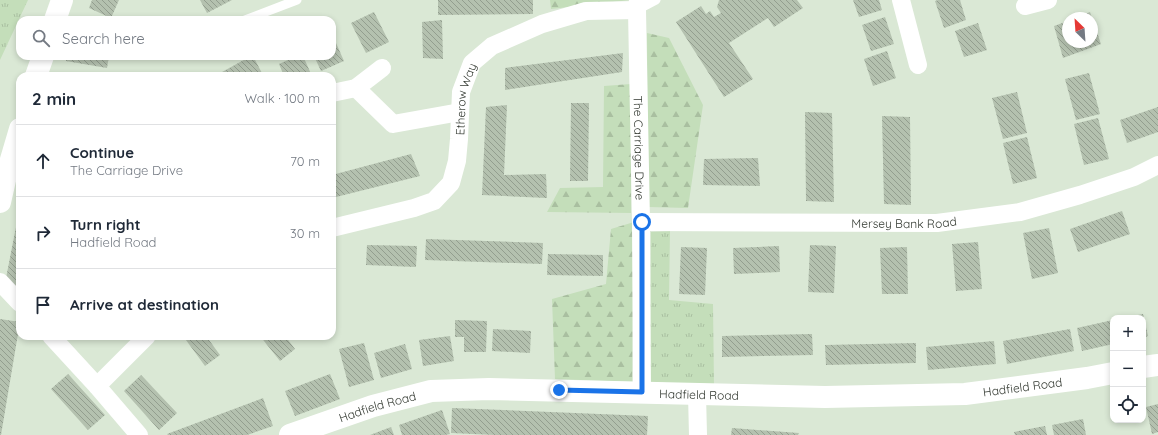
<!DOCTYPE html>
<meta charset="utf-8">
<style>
:root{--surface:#fff;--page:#f2f2f3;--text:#1f2937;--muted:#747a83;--line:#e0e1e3}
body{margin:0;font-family:Quicksand,sans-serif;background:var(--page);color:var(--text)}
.controls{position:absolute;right:12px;bottom:12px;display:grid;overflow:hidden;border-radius:8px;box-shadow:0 2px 6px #0003}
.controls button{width:36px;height:36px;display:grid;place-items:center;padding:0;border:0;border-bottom:1px solid var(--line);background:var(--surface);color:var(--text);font:20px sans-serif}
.compass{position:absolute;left:1062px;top:12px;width:36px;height:36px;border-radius:50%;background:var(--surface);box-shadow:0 2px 6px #0003;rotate:335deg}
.stop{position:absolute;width:12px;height:12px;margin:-9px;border:3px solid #1a73e8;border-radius:50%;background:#fff}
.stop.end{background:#1a73e8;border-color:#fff;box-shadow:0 1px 4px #0008}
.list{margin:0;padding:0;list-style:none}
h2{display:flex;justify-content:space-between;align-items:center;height:52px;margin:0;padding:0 16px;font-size:17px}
h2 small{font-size:13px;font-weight:400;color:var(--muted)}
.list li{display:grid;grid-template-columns:26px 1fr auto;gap:12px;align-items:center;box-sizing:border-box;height:72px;padding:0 16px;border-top:1px solid var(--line)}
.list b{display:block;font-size:15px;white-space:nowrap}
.list p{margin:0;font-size:13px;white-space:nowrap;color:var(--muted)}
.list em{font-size:13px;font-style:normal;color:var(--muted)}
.icon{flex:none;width:22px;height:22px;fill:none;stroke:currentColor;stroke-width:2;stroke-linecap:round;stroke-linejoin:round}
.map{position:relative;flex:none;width:1158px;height:435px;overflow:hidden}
.search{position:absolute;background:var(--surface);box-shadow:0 2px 6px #0003;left:16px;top:16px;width:320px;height:44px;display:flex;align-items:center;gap:10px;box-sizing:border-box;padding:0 14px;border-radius:12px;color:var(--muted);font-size:15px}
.panel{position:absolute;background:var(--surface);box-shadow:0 2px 6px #0003;left:16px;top:72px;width:320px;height:268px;border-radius:12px}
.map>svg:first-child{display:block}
.grass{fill:url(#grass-tufts)}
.forest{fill:url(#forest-firs)}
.building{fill:url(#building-back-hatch)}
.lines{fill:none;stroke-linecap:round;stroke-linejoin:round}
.service{stroke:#fff;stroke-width:9}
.minor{stroke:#fff;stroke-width:18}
.tertiary{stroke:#fff;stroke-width:22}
.route{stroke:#1a73e8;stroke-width:5}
.labels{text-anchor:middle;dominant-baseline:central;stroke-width:4;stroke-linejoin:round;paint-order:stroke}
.street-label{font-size:12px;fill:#323830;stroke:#dae8d5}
</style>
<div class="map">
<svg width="1158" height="435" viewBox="0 0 1158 435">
<defs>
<pattern id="grass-tufts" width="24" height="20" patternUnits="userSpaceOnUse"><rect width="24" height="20" fill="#c4deba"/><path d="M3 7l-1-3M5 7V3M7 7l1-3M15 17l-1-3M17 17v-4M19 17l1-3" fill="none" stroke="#a9bfa0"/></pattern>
<pattern id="forest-firs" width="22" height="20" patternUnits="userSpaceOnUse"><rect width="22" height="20" fill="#c4deba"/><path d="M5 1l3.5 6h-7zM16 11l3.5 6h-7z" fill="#a9bfa0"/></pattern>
<pattern id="building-back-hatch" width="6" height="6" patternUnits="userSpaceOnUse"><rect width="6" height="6" fill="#b4c1af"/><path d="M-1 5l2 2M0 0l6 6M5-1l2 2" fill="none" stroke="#939e8f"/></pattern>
</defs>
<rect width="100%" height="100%" fill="#dae8d5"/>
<path class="grass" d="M0 0H28L0 60Z
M670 231 669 300 713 304 714 386 650 382 651 232Z"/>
<path class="forest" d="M550 0H630L551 9Z
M647 33 669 38 703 105 688 208 648 207Z
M631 84V213L547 212 560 188 603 187 604 86Z
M634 222 632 382 555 379 552 299 606 284 611 229Z"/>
<path class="building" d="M92 0H119L111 18 89 8Z
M200 0H232L207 13Z
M438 0H533V14L438 15Z
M719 0H797L803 8 774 27 768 18 729 43 753 79 724 97 676 22 701 6 706 14 710 11 714 17 721 13 717 7Z
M853 0H879L882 10 859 17Z
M938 0H960L966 20 944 28 935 1Z
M374 12 389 42 366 53 351 23Z
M1090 12 1092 18H1075Z
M885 17 894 44 871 51 862 25Z
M1092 18 1101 44 1063 58 1054 26 1068 21V42H1092Z
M442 20 443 59 423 58 422 22Z
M978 23 987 50 964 57 955 31Z
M332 34 344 61 321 71 314 56H332Z
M887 51 896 78 873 86 864 59Z
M623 53 622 72 505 90V68Z
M67 56H109L107 68 66 61Z
M251 56H253L263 75 223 76 222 72Z
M297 56H303L312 76H284L279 64Z
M1089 73 1100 114 1076 120 1065 79Z
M1017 92 1027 133 1003 139 992 98Z
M571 103H589L588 181H570Z
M507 105 504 175 546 174 547 198 482 195 486 107Z
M1158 107V132L1127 143 1120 120Z
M805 112 832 113 834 202 806 201Z
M882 116 910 117 911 205 884 204Z
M1098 118 1109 159 1084 165 1074 124Z
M1027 137 1037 178 1013 184 1003 143Z
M411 154 420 176 332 198V175Z
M758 158 760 186 703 185 704 159Z
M1122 211 1130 234 1078 252 1070 229Z
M19 212H20V292L6 278Z
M1049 228 1058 273 1032 279 1023 233Z
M426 239 543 243 542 264 425 260Z
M978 242 982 289 956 291 952 244Z
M367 245 417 246 416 267 366 265Z
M810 245 836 246 834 293 808 292Z
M779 246 780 272 734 274 733 248Z
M681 247 707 248 705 295 679 294Z
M907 247 908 294H882L880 248Z
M548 254 603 255V276L547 275Z
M1143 314 1148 336 1143 338V318L1127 317Z
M0 319 20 322 1 435H0Z
M455 320 487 321 486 352H464V337H455Z
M1113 320V344L1082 351 1077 328Z
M493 329 531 331 530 353 492 351Z
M1070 329 1074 351 1007 364 1003 341Z
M812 334 813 355 722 357V336Z
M183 336H206L220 355 205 366Z
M260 336H285L295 349 280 361Z
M450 336 454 361 423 366 419 340Z
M994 341 996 364 928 370 926 347Z
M364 343 374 380 349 387 339 349Z
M916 343V363L826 365 825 345Z
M405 344 412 369 381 378 374 353Z
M68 374 105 415 88 430 51 389Z
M330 374 340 399 295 416 285 391Z
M141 375 177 413 159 430 124 391Z
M263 398 273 426 247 435H168L167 434Z
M1158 404V432L1152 434 1146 407Z
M452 408 648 416 647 435H495L451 433Z
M442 410 450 434 445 435H402L399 425Z
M1083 419 1086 435H1054L1052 425Z
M1045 426 1047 435H1015L1014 432Z
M391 427 394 435H370Z
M732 428 799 433 798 435H731Z"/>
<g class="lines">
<path class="service" d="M637 10 656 0
M245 20 297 0"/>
<g class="minor">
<path id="s1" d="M638 0 637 10 641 222 642 392"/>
<path d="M901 0 918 65"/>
<path d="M1025 6 1048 0"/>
<path d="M356 88 393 124 460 112"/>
<path d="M332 93 356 88 382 68"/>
<path id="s2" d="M641 222 937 223 1020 212 1080 195 1134 177 1158 165"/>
<path id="s3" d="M332 228 414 208 434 201 451 183 457 161 459 139 461 92 472 63 492 46 542 24 586 11 637 10"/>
<path d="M0 282 20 303"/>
<path d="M51 336 97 386 139 435"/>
<path d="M97 386 147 336"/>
<path d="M697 394 698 435"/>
</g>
<g class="tertiary">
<path d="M55 20 62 0"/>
<path d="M36 76 43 56"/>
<path d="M0 202 5 180 20 129"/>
<path d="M1143 367 1158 365"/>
<path id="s4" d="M290 435 373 406 431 391 489 389 825 397 965 394 1087 378 1113 373"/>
</g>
</g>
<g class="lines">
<path class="route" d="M559 390 642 392V222"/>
</g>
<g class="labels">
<g class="street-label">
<text stroke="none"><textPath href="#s3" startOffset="216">Etherow Way</textPath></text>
<text stroke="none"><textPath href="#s1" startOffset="148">The Carriage Drive</textPath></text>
<text stroke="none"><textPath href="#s2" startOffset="263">Mersey Bank Road</textPath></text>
<text stroke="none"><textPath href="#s4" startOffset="740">Hadfield Road</textPath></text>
<text stroke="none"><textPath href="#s4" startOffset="416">Hadfield Road</textPath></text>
<text stroke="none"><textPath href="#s4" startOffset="92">Hadfield Road</textPath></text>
</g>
</g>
</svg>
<div class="controls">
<button>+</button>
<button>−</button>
<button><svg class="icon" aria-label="locate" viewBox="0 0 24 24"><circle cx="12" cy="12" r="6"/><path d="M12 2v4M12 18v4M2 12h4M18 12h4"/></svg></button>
</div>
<svg class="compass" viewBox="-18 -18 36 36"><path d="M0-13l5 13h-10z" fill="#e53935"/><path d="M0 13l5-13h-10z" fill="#747a83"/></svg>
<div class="stop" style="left:642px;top:222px"></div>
<div class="stop end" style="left:559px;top:390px"></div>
<div class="search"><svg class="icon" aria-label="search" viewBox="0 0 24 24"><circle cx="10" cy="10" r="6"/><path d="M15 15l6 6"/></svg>Search here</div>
<section class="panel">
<h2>2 min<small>Walk · 100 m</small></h2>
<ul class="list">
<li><svg class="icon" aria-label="ahead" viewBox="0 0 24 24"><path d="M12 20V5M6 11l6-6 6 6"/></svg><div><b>Continue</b><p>The Carriage Drive</p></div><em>70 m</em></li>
<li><svg class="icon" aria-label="right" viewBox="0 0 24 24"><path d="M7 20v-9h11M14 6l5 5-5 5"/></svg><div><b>Turn right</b><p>Hadfield Road</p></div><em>30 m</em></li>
<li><svg class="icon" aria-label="arrive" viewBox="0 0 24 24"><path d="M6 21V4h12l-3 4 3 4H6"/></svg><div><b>Arrive at destination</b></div></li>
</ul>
</section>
</div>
